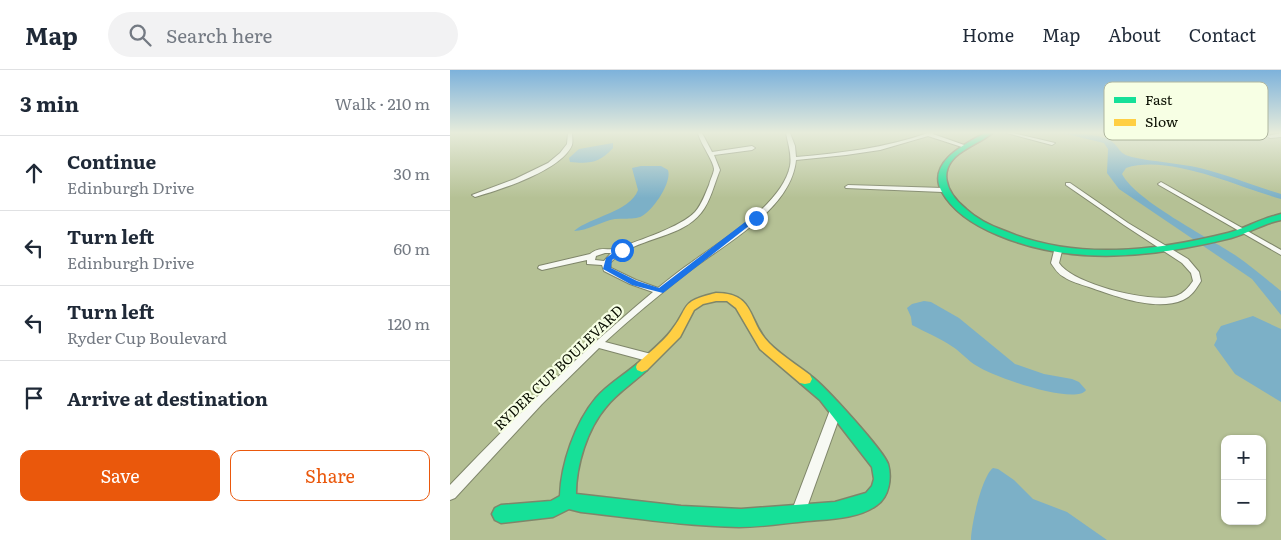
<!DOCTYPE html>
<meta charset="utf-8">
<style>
:root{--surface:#fff;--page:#f2f2f3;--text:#1f2937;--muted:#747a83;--line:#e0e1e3;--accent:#ea580c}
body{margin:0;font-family:Literata,serif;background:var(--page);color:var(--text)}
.controls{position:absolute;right:15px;bottom:15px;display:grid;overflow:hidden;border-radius:10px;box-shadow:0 1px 4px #0004}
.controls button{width:45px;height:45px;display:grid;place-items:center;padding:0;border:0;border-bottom:1px solid var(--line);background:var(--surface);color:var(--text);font:25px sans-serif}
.stop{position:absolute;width:15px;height:15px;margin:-11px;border:4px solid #1a73e8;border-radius:50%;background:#fff}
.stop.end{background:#1a73e8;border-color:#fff;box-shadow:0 1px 5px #0008}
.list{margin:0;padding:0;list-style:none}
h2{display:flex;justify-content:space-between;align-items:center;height:65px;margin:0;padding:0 20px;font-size:21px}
h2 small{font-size:16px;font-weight:400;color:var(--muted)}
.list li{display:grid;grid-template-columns:32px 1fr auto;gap:15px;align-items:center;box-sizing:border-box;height:75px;padding:0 20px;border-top:1px solid var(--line)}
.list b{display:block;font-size:19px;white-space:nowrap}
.list p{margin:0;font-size:16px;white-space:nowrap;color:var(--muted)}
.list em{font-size:16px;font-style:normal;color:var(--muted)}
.actions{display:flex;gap:10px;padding:15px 20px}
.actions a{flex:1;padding:11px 0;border:1px solid var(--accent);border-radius:10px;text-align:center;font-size:18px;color:var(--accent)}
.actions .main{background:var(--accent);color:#fff}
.icon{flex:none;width:28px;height:28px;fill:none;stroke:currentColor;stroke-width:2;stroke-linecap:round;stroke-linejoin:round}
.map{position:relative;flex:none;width:831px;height:470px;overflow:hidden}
header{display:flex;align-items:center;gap:30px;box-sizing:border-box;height:70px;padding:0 25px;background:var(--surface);border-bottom:1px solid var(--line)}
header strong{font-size:24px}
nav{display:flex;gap:28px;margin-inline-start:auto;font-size:18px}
.search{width:350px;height:45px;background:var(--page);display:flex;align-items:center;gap:12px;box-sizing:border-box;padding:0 18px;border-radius:28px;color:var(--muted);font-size:19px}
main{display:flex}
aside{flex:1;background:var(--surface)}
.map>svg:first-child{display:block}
.green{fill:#b5c195;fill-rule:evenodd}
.water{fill:#7cb0c7}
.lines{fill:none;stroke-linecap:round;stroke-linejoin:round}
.street-casing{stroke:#7f866a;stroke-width:2}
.fast-casing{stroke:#7f866a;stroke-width:3}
.slow-casing{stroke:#7f866a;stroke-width:3}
.street{fill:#f7f9f3;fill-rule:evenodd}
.fast{fill:#16e098;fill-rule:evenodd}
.slow{fill:#ffcf43;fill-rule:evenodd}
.route{fill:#1a73e8}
.labels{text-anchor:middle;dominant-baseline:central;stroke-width:4.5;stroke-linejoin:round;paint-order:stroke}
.street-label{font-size:14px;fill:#090e00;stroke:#f7ffe4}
.key{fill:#f7ffe4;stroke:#b0b7a0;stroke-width:1}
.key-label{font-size:14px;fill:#090e00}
</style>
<header>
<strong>Map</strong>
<div class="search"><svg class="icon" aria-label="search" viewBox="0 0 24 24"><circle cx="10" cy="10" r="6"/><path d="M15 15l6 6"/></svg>Search here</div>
<nav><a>Home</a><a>Map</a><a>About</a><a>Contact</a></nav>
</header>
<main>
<aside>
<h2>3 min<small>Walk · 210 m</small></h2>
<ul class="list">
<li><svg class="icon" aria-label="ahead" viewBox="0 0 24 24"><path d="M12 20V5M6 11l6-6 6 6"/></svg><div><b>Continue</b><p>Edinburgh Drive</p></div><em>30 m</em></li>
<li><svg class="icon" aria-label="left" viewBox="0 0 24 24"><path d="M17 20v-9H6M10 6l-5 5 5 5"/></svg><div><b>Turn left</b><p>Edinburgh Drive</p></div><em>60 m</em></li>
<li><svg class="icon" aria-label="left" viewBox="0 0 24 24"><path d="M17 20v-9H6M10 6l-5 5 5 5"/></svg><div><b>Turn left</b><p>Ryder Cup Boulevard</p></div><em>120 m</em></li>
<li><svg class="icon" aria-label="arrive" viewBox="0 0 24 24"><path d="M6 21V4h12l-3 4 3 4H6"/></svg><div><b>Arrive at destination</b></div></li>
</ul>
<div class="actions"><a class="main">Save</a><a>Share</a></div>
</aside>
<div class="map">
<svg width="831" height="470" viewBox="0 0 831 470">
<rect width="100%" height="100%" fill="#cad4b0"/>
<path class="green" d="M0 63H831V470H0ZM775 369H812V451H775Z"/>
<path class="water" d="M612 63C624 63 652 64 661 71 671 78 667 83 682 87 704 92 728 93 750 98 778 105 804 116 831 124V129C787 117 720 84 676 98L672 104C686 131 758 167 785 185 801 196 816 209 831 221V245L802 209 669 119 657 103 658 79 654 73Z
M163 73V78C149 93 140 94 120 92L119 88 129 79Z
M191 96H211L218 100C222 112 204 139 192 146 185 150 174 148 165 149 152 151 137 161 124 161 140 147 180 142 188 120L182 98Z
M474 231 481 232 509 248 565 294 594 304 622 309 629 312 636 320C626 336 541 306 527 296 518 291 511 282 503 277 490 268 475 262 462 255L461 247 457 238 462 234Z
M803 246 831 259V332L785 304 764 275 767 269 766 264 771 256Z
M543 398 548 399 564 410 583 429 617 442 657 470H521C521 455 532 406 543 398Z"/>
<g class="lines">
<defs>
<path id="street" d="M118 63H122C122 66 123 71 122 75 112 100 50 120 25 127L22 125 65 109 98 93 110 83 117 74Z
M248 63H252L262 82 302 76 305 78 302 80 264 85 270 100C264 114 261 131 251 143 230 170 183 167 160 193L161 198 186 210 208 218C219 209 230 200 242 192 272 170 332 135 340 96 342 85 338 74 336 63H340L345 76 346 87C391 83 435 78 478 63H483V64L517 76 512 77 478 66 430 80 396 85 346 90C341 141 273 174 237 203 209 225 181 248 155 272L205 285 206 288 205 291 201 292 149 278 92 334 5 428 0 430V415C65 347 131 282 203 222L180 214 154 201 152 195 137 194V190L92 200 88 198 89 196 140 184C151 175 159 182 169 178 189 170 231 157 245 142 252 134 255 124 259 115 260 110 263 105 264 100 265 93 250 73 248 63ZM155 183H161L154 191 145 190 146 186Z
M557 63H563L605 73 602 75Z
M831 63V67L820 68 817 66Z
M711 112 831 180V185L709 115 708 114Z
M616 113H620L678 153 738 189 749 202 751 211C746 219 742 226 733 230 706 242 665 226 639 217 630 214 621 212 614 207 608 204 605 199 601 193L604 181 608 179 612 181 609 193C622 214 702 234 726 226 734 223 738 218 743 211L741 203 732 193 674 155 616 115Z
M398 115 493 118 496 120 493 122 396 118 395 117Z
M386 335 390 337 392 340 355 443 353 448 348 450 343 448 341 443 380 340 382 337Z"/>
<path id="fast" d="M535 63H542C534 70 523 74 513 81 486 98 495 122 516 139 527 149 541 156 555 161 626 191 706 181 778 163 794 159 808 150 824 146L831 144V150C814 153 799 163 781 168 704 187 623 197 548 165 526 156 504 143 492 122 476 93 515 74 535 63Z
M192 292 197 294 198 297 197 300C183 313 167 323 156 337 137 359 126 396 126 424L231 436 291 439 385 432 416 423 422 416 424 409 422 397 370 330 350 313 348 309 350 305C355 304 357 304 361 306 374 315 434 381 438 394 442 408 439 427 427 435 408 449 379 449 357 451 335 453 312 457 289 457 236 456 184 448 131 442L119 439 103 447 51 453 45 450 42 444 45 438 51 435 101 431 110 426C111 394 125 353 146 328 157 315 174 305 187 294Z"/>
<path id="slow" d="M266 223C306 223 297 251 319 273 331 285 347 295 360 305L362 309 360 313 355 314 350 313 310 279 286 238 277 231H266L253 234 244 240 230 267 197 300 192 302 187 300 186 297 187 294C198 283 212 273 221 261 241 236 228 232 266 223Z"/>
</defs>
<use href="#street" class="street-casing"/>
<use href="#fast" class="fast-casing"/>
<use href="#slow" class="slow-casing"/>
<use href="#street" class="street"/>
<use href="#fast" class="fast"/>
<use href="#slow" class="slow"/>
</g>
<linearGradient id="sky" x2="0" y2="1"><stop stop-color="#7db2db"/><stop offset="0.49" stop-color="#e7ecdb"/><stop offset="1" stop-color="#e7ecdb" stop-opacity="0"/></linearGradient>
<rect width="831" height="128" fill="url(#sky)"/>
<path class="route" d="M303 146 309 148 213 223 182 215 153 199 156 188 170 178H175V181L162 190 161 198 187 211 209 218Z"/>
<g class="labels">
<g class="street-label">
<text transform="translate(108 297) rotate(-44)">RYDER CUP BOULEVARD</text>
</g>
</g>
<rect x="654" y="12" width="164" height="58" rx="8" class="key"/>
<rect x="664" y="27" width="22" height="6" fill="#16e098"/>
<rect x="664" y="49" width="22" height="7" fill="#ffcf43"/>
<g class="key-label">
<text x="695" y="35">Fast</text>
<text x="695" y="57">Slow</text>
</g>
</svg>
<div class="controls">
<button>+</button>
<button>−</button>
</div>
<div class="stop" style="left:172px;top:180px"></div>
<div class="stop end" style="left:306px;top:148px"></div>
</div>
</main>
